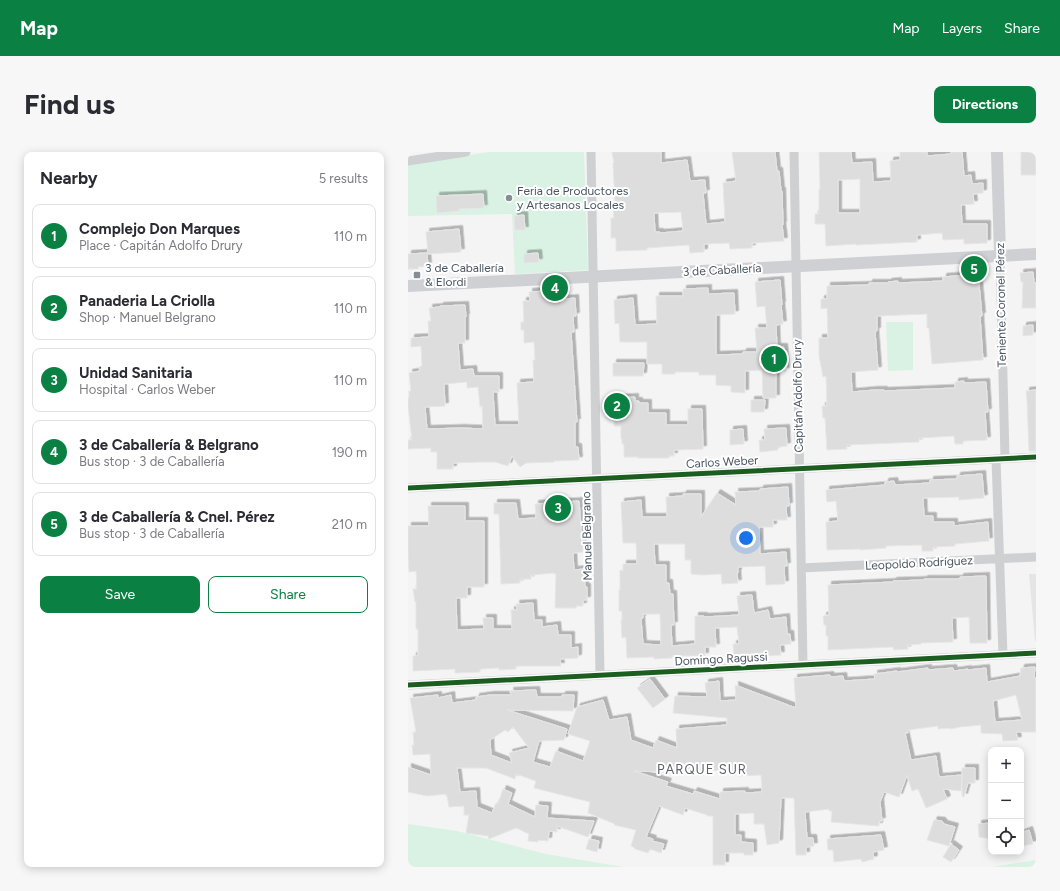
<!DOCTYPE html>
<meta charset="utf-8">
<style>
:root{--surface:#fff;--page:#f7f7f7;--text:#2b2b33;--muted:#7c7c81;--line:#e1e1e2;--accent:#0b8043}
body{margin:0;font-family:Figtree,sans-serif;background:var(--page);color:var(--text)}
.controls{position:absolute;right:12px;bottom:12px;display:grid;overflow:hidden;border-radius:8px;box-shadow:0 2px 10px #0003}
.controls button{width:36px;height:36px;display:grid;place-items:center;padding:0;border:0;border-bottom:1px solid var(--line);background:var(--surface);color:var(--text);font:20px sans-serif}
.you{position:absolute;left:338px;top:386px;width:14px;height:14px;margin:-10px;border:3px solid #fff;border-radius:50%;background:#1a73e8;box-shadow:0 0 0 6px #1a73e833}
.badge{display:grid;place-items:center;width:26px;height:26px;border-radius:50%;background:var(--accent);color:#fff;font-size:13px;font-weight:700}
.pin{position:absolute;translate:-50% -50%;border:2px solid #fff;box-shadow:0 1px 4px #0006}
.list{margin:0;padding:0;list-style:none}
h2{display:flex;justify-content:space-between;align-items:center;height:52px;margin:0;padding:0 16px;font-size:17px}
h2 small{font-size:13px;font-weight:400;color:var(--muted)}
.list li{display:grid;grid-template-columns:26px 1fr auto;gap:12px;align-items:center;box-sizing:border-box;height:64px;margin:0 8px 8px;padding:0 8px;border:1px solid var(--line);border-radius:8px}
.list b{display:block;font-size:15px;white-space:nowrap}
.list p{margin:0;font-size:13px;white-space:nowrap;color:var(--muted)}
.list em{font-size:13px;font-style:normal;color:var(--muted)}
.actions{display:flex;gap:8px;padding:12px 16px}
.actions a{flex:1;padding:9px 0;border:1px solid var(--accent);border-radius:8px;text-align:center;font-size:14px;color:var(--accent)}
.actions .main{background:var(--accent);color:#fff}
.icon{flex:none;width:22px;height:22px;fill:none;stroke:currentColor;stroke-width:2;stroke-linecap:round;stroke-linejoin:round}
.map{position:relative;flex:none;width:628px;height:715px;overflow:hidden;border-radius:8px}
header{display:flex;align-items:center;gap:24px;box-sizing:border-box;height:56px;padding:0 20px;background:var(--accent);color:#fff}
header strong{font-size:19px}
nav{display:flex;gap:22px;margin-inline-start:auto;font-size:14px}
.intro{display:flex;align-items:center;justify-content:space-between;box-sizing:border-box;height:96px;padding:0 24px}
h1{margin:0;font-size:28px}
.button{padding:10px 18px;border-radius:8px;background:var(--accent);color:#fff;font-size:14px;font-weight:700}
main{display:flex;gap:24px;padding:0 24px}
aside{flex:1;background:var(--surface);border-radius:8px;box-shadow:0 2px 10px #0003}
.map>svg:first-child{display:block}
.education{fill:#e6e5e6}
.green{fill:#d9f2e3}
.building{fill:#ddddde;stroke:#e5e6e7;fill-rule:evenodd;filter:url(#shadow)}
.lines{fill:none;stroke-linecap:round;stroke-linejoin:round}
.street{stroke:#ced0d2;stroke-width:9}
.secondary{stroke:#ced0d4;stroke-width:12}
.cycleway-casing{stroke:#fff;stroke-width:8}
.cycleway{stroke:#1b5e20;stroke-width:5}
.poi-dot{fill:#868d94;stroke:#fff;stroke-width:1.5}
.labels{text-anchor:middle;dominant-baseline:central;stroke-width:4;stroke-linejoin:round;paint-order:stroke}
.poi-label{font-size:12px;fill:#4a5661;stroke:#fff;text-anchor:start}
.street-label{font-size:12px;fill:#4a5661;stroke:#fff}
.neighbourhood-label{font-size:13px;letter-spacing:1px;fill:#5f6368;stroke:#fff}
</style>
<header>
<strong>Map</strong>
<nav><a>Map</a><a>Layers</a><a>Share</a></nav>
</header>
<div class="intro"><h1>Find us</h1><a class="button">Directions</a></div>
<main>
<aside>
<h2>Nearby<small>5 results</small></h2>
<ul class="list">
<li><span class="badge">1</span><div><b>Complejo Don Marques</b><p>Place · Capitán Adolfo Drury</p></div><em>110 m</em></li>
<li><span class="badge">2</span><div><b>Panaderia La Criolla</b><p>Shop · Manuel Belgrano</p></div><em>110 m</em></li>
<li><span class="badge">3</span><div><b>Unidad Sanitaria</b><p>Hospital · Carlos Weber</p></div><em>110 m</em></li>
<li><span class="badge">4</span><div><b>3 de Caballería &amp; Belgrano</b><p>Bus stop · 3 de Caballería</p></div><em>190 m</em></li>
<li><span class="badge">5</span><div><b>3 de Caballería &amp; Cnel. Pérez</b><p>Bus stop · 3 de Caballería</p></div><em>210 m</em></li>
</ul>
<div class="actions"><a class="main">Save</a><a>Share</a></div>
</aside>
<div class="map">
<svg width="628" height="715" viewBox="0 0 628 715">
<defs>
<filter id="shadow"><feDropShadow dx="3.5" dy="-3.5" stdDeviation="0" flood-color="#0004"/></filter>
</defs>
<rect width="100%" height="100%" fill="#f4f4f4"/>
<path class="education" d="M621 422H628V489H627Z"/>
<path class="green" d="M81 0H176L180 118 107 122 104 62 0 64V12Z
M478 170H505V218L480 219Z
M0 672 49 679 138 702 215 715H0Z
M628 708V715H584Z"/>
<path class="building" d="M204 0H253V11L279 8 282 29 297 28 298 41H295L298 72 317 70 315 31 328 29 324 0H367L369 19H371L373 39H374L375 73H374L376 89 344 91V96L322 97 321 91 296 92V100L282 101 281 93 239 96V98L208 99V86H203V66H206L205 52H207L205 11H206ZM273 60 275 79 252 81V80H247L246 61Z
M411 0H443L444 11 464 10 465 30 483 29 482 9 492 8V0H519V4L543 2V0H554L556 24 563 23 564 32 575 31V41L565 42 566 52 553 53 554 72H579V91L556 92V87L535 88 534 81 509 83V90L448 93V92L418 94 417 72H407V62H411V37H412ZM452 27V61H430V28Z
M613 0H628V23H613Z
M75 42 76 56 51 57V59L29 61 28 44Z
M116 63 117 78H107L106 64Z
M51 77 53 100 20 102 18 80Z
M19 101 20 114 10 115V117H0V102Z
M130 101 131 110 116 111V102Z
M625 120 626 131H628V156H614L615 130H613L612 121Z
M570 122 574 164H572L575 208 524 212 521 176H519V162L469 164V179H467L470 218 443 220 444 240 466 238H476V239L547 236V230L556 229V231L578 230 580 260H577L579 288 555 289V292H547L546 284 511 286V290L438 293 439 297 419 298 417 266H415L414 254H419L418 224 415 225 411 204V186H420L419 156 413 157V147H419V134L461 133V131H480V130L490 129V131L535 129V125Z
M372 128 374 153H373L375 172 368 173 369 195H376L378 219H368V246H355L354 218 337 219V241L323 240V234L308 233V223H291V220H267V222H254V212H239V190H212L211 171 207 172 206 148 225 146 227 173 249 172 248 144H275V137L300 136V142L326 141 327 162 308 163V203L335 202V200H349L347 176H359L357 154 349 155 347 130Z
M138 139 139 146 157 145V147L167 146 168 164H165L166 180H163L169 270H167V295H170L171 308 146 309V310L118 311 112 315 104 304 100 314 87 310H74L45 311V317H29V300H23V296L0 297V288H4L0 254V246H1V239H3L1 221 12 219 11 215 14 214 13 194 3 195V186L21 185 20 169H23L21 156 32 155V154L57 153 58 165H57V191H50L52 218 65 217 66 224H91V240H85L87 273H111L109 231 126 230 125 208H127L126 190 116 191V178H113V170H116L115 149H122L121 140ZM59 230V236L70 235 72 255 74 254 75 277 54 276 19 277 17 255 37 254 36 232Z
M625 173V183L615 184V174Z
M205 211H236L235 224H205Z
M628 238V299H621L619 249 618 239Z
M227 245V249H231V251H240V261H258V273H280V257H294L295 297 266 298V304H261V306H230V305H216V292H214V287H213V274H206L205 246Z
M343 248H357L356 260H343Z
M378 276 379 294 370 295V298L352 300 351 288H357L356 277Z
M335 277 336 292 322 293V278Z
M574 322 576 346 551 348V345L515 346 516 364H525V370H546V374L580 370 581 389 547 392V394L525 395V399H514V393L478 394V396L452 398V397L419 398 418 370 430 369 428 349 419 350 418 338 477 333V330L486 329 487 333 522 331V328L549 327V324Z
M380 335 381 354H378L379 368H365V375H351L352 402 378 400 379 414H376L377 432 358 433 357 414 330 415V421H329L330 431 314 432 313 422 295 423 283 422V408H277V392H246L247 413H258V431H261L262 442H265L266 473H263L264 494 287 492V464H296V465L331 463 329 444 344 443 346 461 360 458 362 467 378 465 379 482H382L383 492 372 493 373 503 334 505 333 502 326 503 325 492H331L329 475 307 476 308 495H297V504H264V506L246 507V505L219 506 218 485 214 486 213 468H214V459H211V438H212V418L215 419V412H229L228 391H215L213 350 233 348 234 365H259L258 345 275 344V342H293V365L309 341 328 353 327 340 352 339V337ZM235 462H252L253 493 235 492 233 467 235 466Z
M171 349 175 400 165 401 166 418 176 417 177 435H179V448H175V454H168V456H147L148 422H146V421L123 423V427H112V431L93 432 91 362H86V351H108L110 367 128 366 127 352Z
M20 354H57V369H76V435H59V446H48L49 478 76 477 75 466H85V477H104L103 458H109L108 452 125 451 126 468H134V475L149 473 150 483H163V496L170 495V506L152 507 153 514H108V517L91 518V516L72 517V520L47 521V517L5 519V504H10V477H8V450H7L5 437H9L8 419 1 420 0 400V374H21Z
M578 424 579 491H562L561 465 544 466 545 490 513 491V492L499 493 500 497 486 498 485 495 420 498V484H418V473H416L415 464 421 463 420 433 485 430V429L516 428V427H552V425Z
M627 515 626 526H628V580H608L610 588 595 589 594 582 573 581V573L552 575 542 577V576L530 577V574L500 578V581H497L503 608 528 604 531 625 554 623 553 639 535 637 539 647 518 656 510 637 504 639 499 623 491 645 476 640 472 650 474 669H471V674L423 670 424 659H421V657L397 660 399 686H405L406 694 398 695V703H388L386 646H373L371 691 359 693 356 672H346V661L327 662V683H333V690L345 691V703H336V701H317V713H305V664H299V663L277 656 275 663 251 654 238 685 245 687 244 689 256 692 253 701 242 697 240 701 227 697V696L223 694 228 678 206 673 207 672 180 661 182 650 126 636 128 629 108 622 107 627 78 616H49L52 640 68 639 69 655 84 661 88 651 90 652 95 637 104 641 100 652 127 665 128 653 140 654 139 666 186 669 180 685 149 674V680L141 679 140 689 130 688V690L120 689 121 682 108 676 81 687 80 684 58 681 61 663H56V654L41 655 39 644H38V642L19 644 0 640V615L23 623 22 602 5 603 4 593H6L5 580H8L2 546 30 543V546L43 543 44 551 68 548V545L82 543H103L102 539 128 538 129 545H154V543H166L165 559 99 558 159 577 156 588 131 589 125 610 142 615 148 599 175 609 182 589 160 582 169 555 195 548 201 568 219 565 223 588 245 596 248 588 269 596 268 577 319 573V566L265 561 267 544 299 545 297 531 311 529 312 549 328 548 327 533 388 556 386 526 422 523 423 525 435 524 436 529 467 527 466 522 489 519V520L520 516V518L545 516 546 519 560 517V518L578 516 579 530 612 524 613 516ZM608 543 614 568 587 570 585 549ZM105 575 121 596 101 601 104 611 83 603 82 588 97 578 100 580ZM318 618V621L330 620V624L353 623 354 640 337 641V639L312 640V647L286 639 285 642 258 634 260 630 226 619 287 621V619Z
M242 527 257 547 245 556 229 536Z
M554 616H567V631H560L556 645 554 644Z
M526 668 534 669 536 672 547 675 541 694 519 688Z
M583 671V687L571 685 570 672Z
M621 678 625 692 613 694V681Z
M473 683 476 698 465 700 466 707 454 710 453 707 426 710 425 698H420L419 687Z
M181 687 191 689 189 700 178 697Z
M543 692 551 698 543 710 535 705Z"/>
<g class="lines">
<path class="street" d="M183 0 192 523
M386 0 395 513
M0 9 58 0
M592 103 597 306
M588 307 595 503
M0 336 628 305
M393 416 628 405
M0 533 628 501"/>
<path class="secondary" d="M589 0 592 103
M0 134 628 102"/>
<defs>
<path id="cycleway" d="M0 336 628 305
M0 533 628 501"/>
</defs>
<use href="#cycleway" class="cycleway-casing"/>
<use href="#cycleway" class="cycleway"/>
</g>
<g class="poi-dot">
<circle cx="101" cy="46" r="4"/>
<rect x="5" y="119" width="8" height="8" rx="2"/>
</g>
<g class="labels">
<g class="poi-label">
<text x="109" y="39">Feria de Productores<tspan x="109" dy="14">y Artesanos Locales</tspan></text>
<text x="17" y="116">3 de Caballería<tspan x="17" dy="14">&amp; Elordi</tspan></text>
</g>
<g class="street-label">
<text transform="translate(314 118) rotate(-3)">3 de Caballería</text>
<text transform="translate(593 153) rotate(-91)">Teniente Coronel Pérez</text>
<text transform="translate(390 244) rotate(-91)">Capitán Adolfo Drury</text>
<text transform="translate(314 310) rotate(-3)">Carlos Weber</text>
<text transform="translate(179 384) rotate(-91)">Manuel Belgrano</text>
<text transform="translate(511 411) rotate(-3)">Leopoldo Rodríguez</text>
<text transform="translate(313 507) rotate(-3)">Domingo Ragussi</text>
</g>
<g class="neighbourhood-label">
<text x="294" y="617">PARQUE SUR</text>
</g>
</g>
</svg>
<div class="controls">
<button>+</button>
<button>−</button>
<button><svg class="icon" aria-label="locate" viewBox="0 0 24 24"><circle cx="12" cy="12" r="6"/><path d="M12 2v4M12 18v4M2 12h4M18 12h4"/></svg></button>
</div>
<div class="you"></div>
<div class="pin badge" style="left:366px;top:207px">1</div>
<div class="pin badge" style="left:209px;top:254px">2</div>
<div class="pin badge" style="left:150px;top:356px">3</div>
<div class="pin badge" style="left:147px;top:136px">4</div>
<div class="pin badge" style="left:566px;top:117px">5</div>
</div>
</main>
